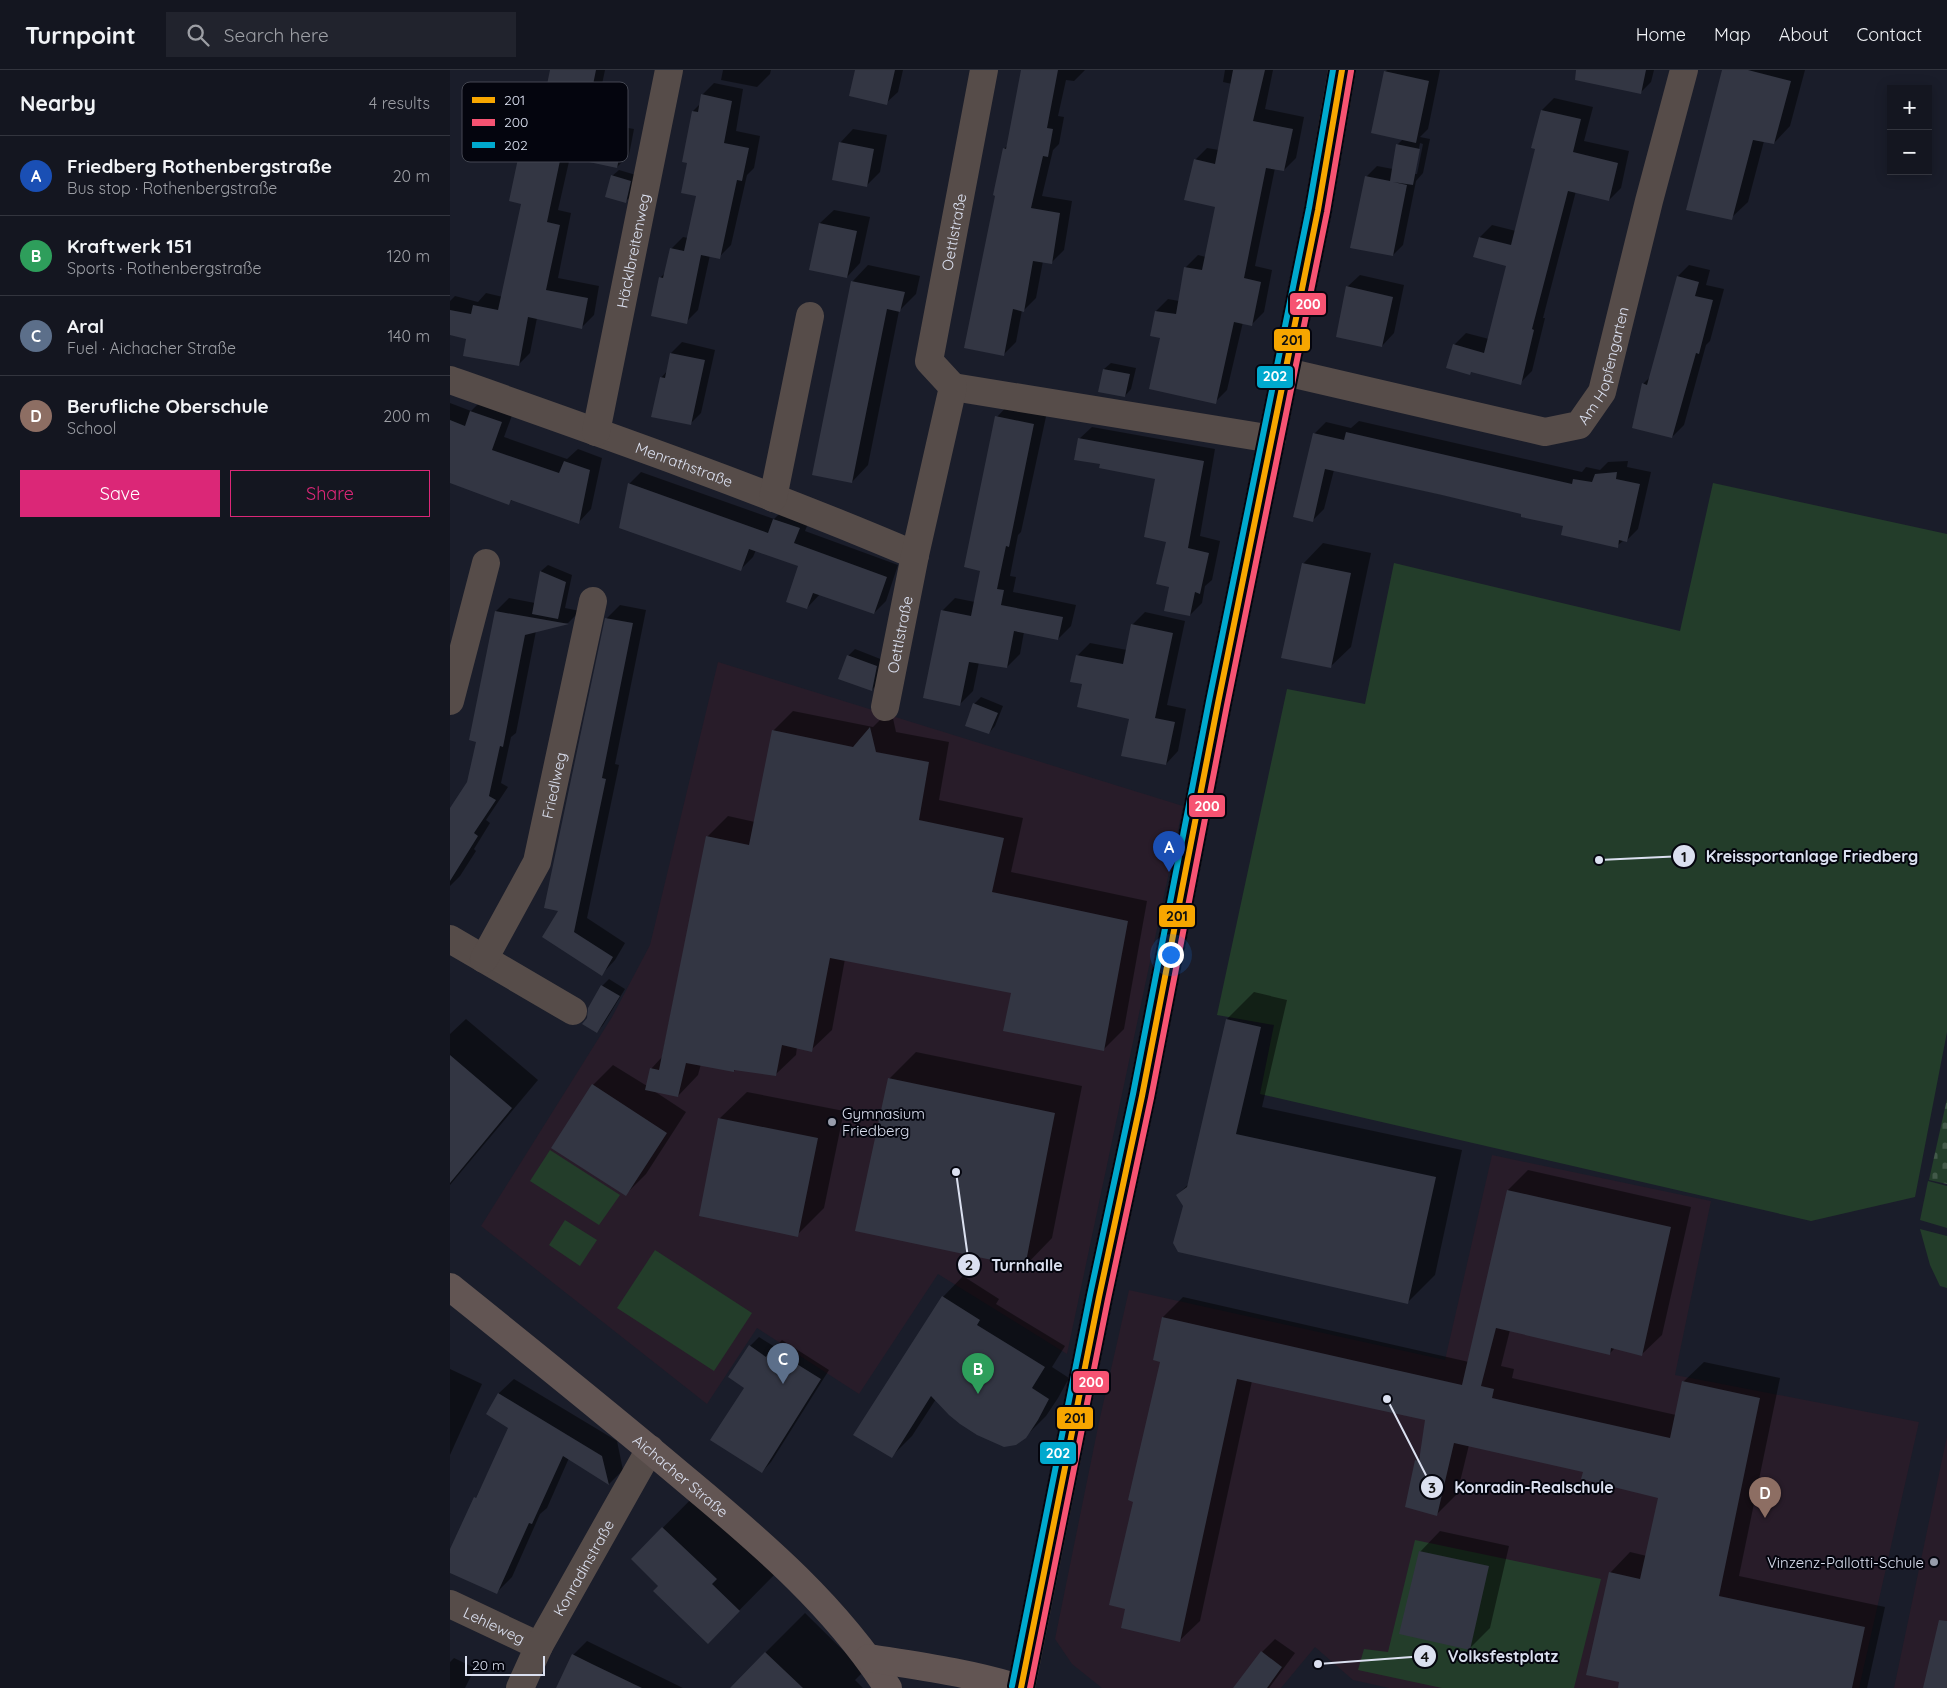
<!DOCTYPE html>
<meta charset="utf-8">
<style>
:root{--surface:#141620;--page:#21232d;--text:#f1f3f6;--muted:#9d9fa5;--line:#33353e;--accent:#db2777}
body{margin:0;font-family:Quicksand,sans-serif;background:var(--page);color:var(--text)}
.controls{position:absolute;right:15px;top:15px;display:grid;overflow:hidden;border-radius:0px;box-shadow:0 2px 12px #0003}
.controls button{width:45px;height:45px;display:grid;place-items:center;padding:0;border:0;border-bottom:1px solid var(--line);background:var(--surface);color:var(--text);font:25px sans-serif}
.scale{position:absolute;left:15px;bottom:12px;width:80px;box-sizing:border-box;padding-left:5px;border:2px solid #dbe0f0;border-top:0;font-size:14px;line-height:18px;white-space:nowrap;color:#dbe0f0;-webkit-text-stroke:4px #04050e;paint-order:stroke}
.you{position:absolute;left:720px;top:884px;width:18px;height:18px;margin:-12px;border:4px solid #fff;border-radius:50%;background:#1a73e8;box-shadow:0 0 0 8px #1a73e833}
.badge{display:grid;place-items:center;width:32px;height:32px;border-radius:50%;background:var(--accent);color:#fff;font-size:16px;font-weight:700}
.pin{position:absolute;translate:-50% -41px;filter:drop-shadow(0 1px 2px #0008)}
.pin::after{content:'';position:absolute;top:26px;width:18px;height:15px;background:inherit;clip-path:polygon(0 0,100% 0,50% 100%)}
.list{margin:0;padding:0;list-style:none}
h2{display:flex;justify-content:space-between;align-items:center;height:65px;margin:0;padding:0 20px;font-size:21px}
h2 small{font-size:16px;font-weight:400;color:var(--muted)}
.list li{display:grid;grid-template-columns:32px 1fr auto;gap:15px;align-items:center;box-sizing:border-box;height:80px;padding:0 20px;border-top:1px solid var(--line)}
.list b{display:block;font-size:19px;white-space:nowrap}
.list p{margin:0;font-size:16px;white-space:nowrap;color:var(--muted)}
.list em{font-size:16px;font-style:normal;color:var(--muted)}
.actions{display:flex;gap:10px;padding:15px 20px}
.actions a{flex:1;padding:11px 0;border:1px solid var(--accent);border-radius:0px;text-align:center;font-size:18px;color:var(--accent)}
.actions .main{background:var(--accent);color:#fff}
.icon{flex:none;width:28px;height:28px;fill:none;stroke:currentColor;stroke-width:2;stroke-linecap:round;stroke-linejoin:round}
.map{position:relative;flex:none;width:1497px;height:1618px;overflow:hidden}
header{display:flex;align-items:center;gap:30px;box-sizing:border-box;height:70px;padding:0 25px;background:var(--surface);border-bottom:1px solid var(--line)}
header strong{font-size:24px}
nav{display:flex;gap:28px;margin-inline-start:auto;font-size:18px}
.search{width:350px;height:45px;background:var(--page);display:flex;align-items:center;gap:12px;box-sizing:border-box;padding:0 18px;border-radius:0px;color:var(--muted);font-size:19px}
main{display:flex}
aside{flex:1;background:var(--surface)}
.map>svg:first-child{display:block}
.education{fill:#281c29}
.green{fill:#233d2a}
.cemetery{fill:url(#cemetery-stones)}
.shadow{fill:#0007;fill-rule:evenodd}
.building{fill:#333643}
.lines{fill:none;stroke-linecap:round;stroke-linejoin:round}
.minor{stroke:#564c49;stroke-width:28}
.major{stroke:#625553;stroke-width:28}
.bus-1-casing{stroke:#04050e;stroke-width:10}
.bus-2-casing{stroke:#04050e;stroke-width:10}
.bus-3-casing{stroke:#04050e;stroke-width:10}
.bus-1{stroke:#f7a600;stroke-width:6}
.bus-2{stroke:#f65372;stroke-width:6}
.bus-3{stroke:#00a9ce;stroke-width:6}
.poi-dot{fill:#979cab;stroke:#04050e;stroke-width:2}
.labels{text-anchor:middle;dominant-baseline:central;stroke-width:4;stroke-linejoin:round;paint-order:stroke}
.street-label{font-size:15px;fill:#dbe0f0;stroke:#04050e}
.poi-label{font-size:15px;fill:#dbe0f0;stroke:#04050e;text-anchor:start}
.key{fill:#04050e;stroke:#444752;stroke-width:1}
.key-label{font-size:14px;fill:#dbe0f0}
.leader{fill:none;stroke:#dbe0f0;stroke-width:2}
.callout-dot{fill:#dbe0f0;stroke:#04050e;stroke-width:2}
.mark-label{font-size:15px;text-anchor:middle;font-weight:bold;fill:#111}
.callout-label{font-size:16px;text-anchor:middle;font-weight:bold;fill:#dbe0f0;stroke:#04050e;stroke-width:4;stroke-linejoin:round;paint-order:stroke}
.line-badge{stroke:#04050e;stroke-width:2}
.badge-label{font-size:14px;text-anchor:middle;font-weight:bold;fill:#fff}
.pale-badge-label{font-size:14px;text-anchor:middle;font-weight:bold;fill:#111}
</style>
<header>
<strong>Turnpoint</strong>
<div class="search"><svg class="icon" aria-label="search" viewBox="0 0 24 24"><circle cx="10" cy="10" r="6"/><path d="M15 15l6 6"/></svg>Search here</div>
<nav><a>Home</a><a>Map</a><a>About</a><a>Contact</a></nav>
</header>
<main>
<aside>
<h2>Nearby<small>4 results</small></h2>
<ul class="list">
<li><span class="badge" style="background:#1a4fb4">A</span><div><b>Friedberg Rothenbergstraße</b><p>Bus stop · Rothenbergstraße</p></div><em>20 m</em></li>
<li><span class="badge" style="background:#2e9e5b">B</span><div><b>Kraftwerk 151</b><p>Sports · Rothenbergstraße</p></div><em>120 m</em></li>
<li><span class="badge" style="background:#5c6f8a">C</span><div><b>Aral</b><p>Fuel · Aichacher Straße</p></div><em>140 m</em></li>
<li><span class="badge" style="background:#8d6e63">D</span><div><b>Berufliche Oberschule</b><p>School</p></div><em>200 m</em></li>
</ul>
<div class="actions"><a class="main">Save</a><a>Share</a></div>
</aside>
<div class="map">
<svg width="1497" height="1618" viewBox="0 0 1497 1618">
<defs>
<pattern id="cemetery-stones" width="16" height="16" patternUnits="userSpaceOnUse" patternTransform="scale(1.25)"><rect width="16" height="16" fill="#233d2a"/><path d="M2 7V4a2 2 0 0 1 4 0v3zM10 15v-3a2 2 0 0 1 4 0v3z" fill="#425949"/></pattern>
</defs>
<rect width="100%" height="100%" fill="#1a1d2a"/>
<path class="education" d="M268 592 733 736 617 1284 488 1204 409 1324 307 1258 257 1334 31 1156 162 947 200 875Z
M1042 1085 1261 1131 1225 1305 1469 1352 1409 1618H939L903 1610 865 1577 831 1618H652L622 1594 605 1569 649 1352 679 1220 995 1290Z
M1497 1366V1618H1444Z"/>
<path class="green" d="M1263 413 1497 464V962L1465 1127 1361 1151 810 1024 824 955 767 945 837 619 915 634 944 493 1230 561Z
M100 1080 170 1125 149 1155 80 1111Z
M1478 1111 1497 1116V1158L1470 1150Z
M115 1150 147 1170 130 1196 99 1175Z
M1470 1159 1497 1166V1218L1490 1216 1480 1195Z
M205 1180 302 1243 264 1301 167 1238Z
M965 1470 1151 1509 1124 1618H992L908 1600 914 1579 938 1582Z"/>
<path class="cemetery" d="M1497 1029V1114L1479 1110Z"/>
<path class="shadow" d="M101 0H155L144 52 184 59 179 85 167 97 120 87 108 140 121 143 108 208 149 216 144 245 132 257 87 248 80 283 68 295 18 268 0 264V231L5 226 28 232 36 223 53 227 73 133 71 79 83 68H87Z
M273 0H321L320 4 307 17 271 10Z
M406 0H453L448 22 436 33Z
M578 0H635L624 11 616 10 608 46 614 47 609 74 603 80 592 126 622 131 614 180 602 192 593 191 586 228 574 240H572L566 272 553 285 547 125 554 79 558 75Z
M775 0H823L815 39 854 47 846 88 834 100 825 98 805 196 822 200 814 242 802 254 793 252 777 320 765 332 712 267 706 241 718 229 729 231 736 197 748 185 756 187 767 136 745 90 757 78 769 80 782 14 773 12Z
M937 0H990L978 59 970 67 980 69 973 103 966 111 953 175 943 185 917 106 927 96 943 99 947 75 953 69 935 2ZM970 73 973 74 967 104H964Z
M1164 0H1204L1201 12 1191 22Z
M1273 0H1355L1340 56 1324 73 1314 71 1298 132 1281 148Z
M264 13 293 19 286 61 310 66 304 98 297 105 281 175 269 187 260 185 248 240 236 252 210 208 216 202 221 179 233 167 238 168 247 125 239 93 243 41 250 34 252 25Z
M1104 28 1143 37 1134 71 1179 81 1171 118 1159 130 1126 121 1093 248H1095L1082 301 1070 313 1004 275 1016 263 1039 269 1057 195 1025 186 1030 167 1042 155 1066 161 1087 78 1092 40Z
M403 59 437 65 430 102 417 115 390 73Z
M169 100 186 105 182 125 176 131 162 106Z
M384 140 420 147 410 193 397 207 360 199 370 153Z
M418 195 470 206 466 224 449 241 418 395 402 412V212Z
M1239 195 1260 200 1256 215 1274 219 1260 271 1256 275 1234 355 1222 367 1193 314 1201 306 1228 206Z
M910 205 954 215 944 263 932 276 897 217Z
M232 272 265 280 251 343 240 354 211 308 218 300 221 283Z
M661 293 686 298 681 319 675 326 654 299Z
M33 329 64 340 54 367 117 389 128 379 152 388 141 439 129 452 63 429 59 433 0 397V333L21 341Z
M559 334 597 342 571 462 568 465 560 506 566 507 563 522 626 535 621 556 608 569 574 562 570 584 557 597 529 592 523 621 510 634 492 541 505 528 525 532 532 500 547 347Z
M909 351 1132 402 1136 397 1150 400 1158 392 1178 391 1177 397 1201 402 1188 459 1177 470H1174L1167 476 1114 455 1073 443 884 400 874 439 863 450 864 364 876 352 901 358Z
M642 357 765 379 750 466 770 471 762 510 755 516 752 533 740 545 721 516 717 471 706 408 651 393 629 369Z
M191 402 324 449 336 437 361 446 355 461 448 495 436 531 424 543 370 524 357 538 350 496 306 480 303 487 291 499 179 414Z
M873 473 921 483 901 577 880 597 853 494Z
M98 495 122 505 115 538 130 541 118 553 86 561 66 663 61 667 51 713 58 717 36 750 40 753 24 779 26 781 10 806 0 816V741L18 712 28 671 21 669 46 541 59 528 85 533 91 501Z
M170 535 196 540 165 694 169 695 137 848 175 873 165 890 152 904 94 867 110 840 157 548Z
M695 542 735 551 717 635 736 639 728 681 716 694 680 648 633 613 627 586 640 573 677 580 682 555Z
M405 579 433 590 428 613 422 620 398 586Z
M531 627 553 636 545 656 539 663 524 634Z
M441 639 446 662 499 672 489 730 573 748 561 802 697 831 674 959 654 979 562 922 395 889 382 960 361 980 347 977 346 985 325 1005 286 998 284 1001 251 994 248 1005 228 1026 204 1021 236 1042 196 1104 176 1124 143 1015 163 995 197 1016 201 999 212 987 257 767 278 746 305 752 323 661 343 641 423 657Z
M159 909 175 919 153 955 147 962 138 949 139 938 152 916Z
M804 922 837 930 812 1037 1012 1080 985 1205 958 1232 734 1135 727 1125 740 1113 777 949Z
M16 949 88 1010 0 1115V964Z
M466 982 632 1016 602 1168 575 1196 439 1009Z
M297 1022 394 1041 374 1138 347 1165 269 1049Z
M1078 1100 1241 1137 1212 1265 1191 1285 1165 1278 1159 1284 1060 1260 1051 1296 1064 1299 1062 1308 1226 1345 1233 1312 1254 1292 1330 1308 1289 1506 1435 1537 1417 1618H1169L1171 1611 1160 1503 1180 1482 1197 1486 1209 1427 1134 1401 1019 1375 1007 1424 987 1444 966 1391 971 1385 977 1349 802 1311 750 1551 729 1571 677 1538 685 1431 712 1291 704 1289 713 1247 733 1227 1019 1292 1058 1120Z
M513 1206 549 1229 546 1234 615 1276 602 1297 619 1308 608 1328 596 1346 575 1367 486 1329 462 1366 441 1387 493 1227Z
M309 1267 325 1277 332 1270 379 1300 321 1392 312 1402 296 1317 300 1276Z
M0 1299 32 1314 0 1385Z
M64 1309 167 1371 173 1400 159 1414 119 1388 97 1438 90 1444 62 1507 47 1522 0 1501V1482L60 1357 37 1343 49 1323Z
M252 1418 328 1501 258 1572 210 1516 182 1489Z
M990 1461 1059 1476 1040 1558 1019 1579 970 1482Z
M355 1543 414 1601 405 1610 413 1618H286L315 1583Z
M825 1569 845 1583 819 1618H785L812 1582Z
M137 1571 233 1618H107L123 1585Z
M4 1588 25 1598 15 1618H0V1592Z"/>
<path class="building" d="M100 0H146L133 64 173 71 167 98 111 86 97 152 110 155 96 220 138 228 132 259 78 247 69 296 13 286 16 269 0 265V240L21 244 23 235 48 240 71 134 59 131 70 79 83 82Z
M405 0H445L437 35 399 26Z
M571 0H608L597 58 603 59 598 87 593 86 581 138 610 143 602 194 583 191 574 242 563 239 554 286 514 278 545 126 543 125 553 78 556 79Z
M783 0H815L803 51 843 59 834 101 816 98 794 208 811 212 802 256 784 252 766 334 699 319 710 268 700 266 705 241 726 244 734 197 752 200 765 137 734 130 744 89 765 94Z
M1126 0H1196L1191 24 1125 10Z
M1272 0H1298L1341 11 1324 74 1303 70 1282 150 1236 140Z
M934 1 979 11 966 73 921 63Z
M251 24 282 31 274 73 299 78 292 111 287 110 270 189 251 185 237 254 201 246 209 207 213 208 220 178 234 181 246 126 231 123 237 93 232 92 242 41 248 42Z
M1091 40 1131 49 1123 82 1168 93 1159 131 1118 121 1082 259 1084 260 1071 315 1021 302 1020 305 996 298 1003 274 1034 283 1056 196 1023 187 1029 167 1061 175 1085 79 1081 78Z
M389 72 424 79 417 117 382 110Z
M946 74 970 79 963 115 943 112 957 115 943 186 900 178 915 106 940 111Z
M161 105 181 111 176 133 155 127Z
M369 153 407 161 397 208 359 200Z
M1227 206 1249 212 1245 226 1263 230 1249 284 1246 283 1222 368 1182 358 1192 313 1197 315Z
M401 211 455 222 450 242 437 239 402 413 362 405Z
M896 216 943 227 932 277 886 267Z
M220 283 255 290 241 355 201 347 210 307 215 308Z
M653 299 680 304 675 327 648 322Z
M20 341 52 352 42 380 109 403 114 391 140 400 129 454 61 430 59 435 0 413V350L15 356Z
M545 346 584 354 559 477 556 476 547 519 554 520 551 535 613 547 608 570 564 561 557 598 519 592 510 636 473 628 491 540 521 546 530 501 514 497Z
M896 362 1122 414 1123 409 1142 412 1145 404 1167 402 1166 409 1190 414 1177 472 1169 470 1168 478 1111 465 1113 456 1071 447V444L992 425 875 399 863 452 843 447 863 363 894 370Z
M628 368 754 391 738 478 759 483 750 524 745 522 740 546 714 541 719 517 706 514 716 472 694 467 705 409 649 398 650 394 624 390Z
M178 413 318 463 323 449 350 458 344 473 437 507 424 544 363 523 357 539 336 532 348 496 299 479 291 501 169 458Z
M852 493 901 503 881 598 831 588Z
M90 501 116 512 108 549 82 544Z
M45 541 119 554 75 565 53 677 50 676 39 726 46 730 24 763 28 766 0 811V738L17 712 26 672 19 670Z
M155 548 183 553 152 708 156 709 124 862 163 887 152 906 92 867 108 841 94 838Z
M681 554 723 563 705 648 725 652 716 695 671 686 679 649 627 637 632 614 620 612 626 585 673 594Z
M397 585 427 596 422 621 388 609Z
M523 633 548 643 539 664 515 656Z
M420 657 426 682 479 692 469 750 554 768 542 822 678 851 654 981 553 961 561 923 380 888 362 982 332 975 326 1006 284 1000V1002L236 993 228 1027 195 1020 200 998 209 1000 256 766 299 775 322 660 403 677Z
M151 915 170 926 147 963 132 954 137 948 138 938Z
M776 949 811 957 786 1064 986 1107 958 1234 728 1182 723 1173 733 1136 726 1125 737 1117Z
M0 985 62 1038 0 1113Z
M438 1008 605 1043 575 1197 405 1161Z
M142 1014 217 1063 176 1126 101 1078Z
M268 1048 368 1068 348 1167 249 1146Z
M1057 1120 1221 1157 1192 1286 1161 1278 1160 1285 1046 1258 1031 1316 1044 1319 1042 1328 1220 1368 1232 1311 1310 1328 1269 1526 1415 1557 1402 1618H1168L1169 1612 1136 1605 1159 1502 1190 1509 1208 1428 1131 1409 1133 1402 1004 1373 987 1446 955 1437 965 1390 969 1391 975 1350 787 1309 730 1572 671 1558 675 1539 659 1535 683 1432 678 1430 710 1292 703 1290 712 1247 1012 1315Z
M492 1226 530 1250 527 1255 595 1297 582 1318 599 1329 588 1350 576 1368 566 1375 554 1377 527 1365 510 1354 499 1345 481 1326 442 1388 403 1365Z
M299 1275 316 1287 321 1278 371 1309 312 1403 260 1370 294 1318 278 1307Z
M48 1323 152 1386 159 1415 113 1386 82 1454 79 1453 47 1524 0 1503V1479L24 1427 26 1428 58 1358 36 1344Z
M212 1457 267 1509 262 1514 290 1541 258 1574 203 1521 208 1516 181 1489Z
M969 1481 1039 1496 1020 1580 949 1564Z
M1489 1550 1497 1551V1618H1473Z
M811 1581 832 1597 817 1618H783Z
M315 1582 353 1618H280Z
M122 1584 142 1594 192 1618H106Z"/>
<g class="lines">
<g class="minor">
<path id="s1" d="M836 302 1095 362 1129 355 1152 322 1199 131 1234 0"/>
<path id="s2" d="M0 310C156 365 313 420 465 485"/>
<path d="M503 317 822 369"/>
<path id="s3" d="M146 362 219 0"/>
<path d="M323 428 360 246"/>
<path d="M0 631 36 493"/>
<path id="s4" d="M435 637 465 485 503 317 479 291 534 0"/>
<path d="M0 869 123 941"/>
<path id="s5" d="M34 889 87 792 143 531"/>
<path id="s6" d="M0 1534 89 1576"/>
<path id="s7" d="M70 1618 89 1576 200 1379"/>
<path d="M571 1618 649 1227 692 1026 768 633 868 140 892 0"/>
</g>
<g class="major">
<path id="s8" d="M0 1217C81 1282 162 1347 241 1414 314 1475 386 1537 438 1618"/>
<path d="M419 1588C469 1596 520 1603 568 1618"/>
</g>
<defs>
<path id="bus-1" d="M571 1618 649 1227 692 1026 768 633 868 140 892 0"/>
<path id="bus-2" d="M580 1618 658 1229 701 1028 777 635 877 142 901 1"/>
<path id="bus-3" d="M562 1616 640 1225 683 1024 759 631 859 138 883 0"/>
</defs>
<use href="#bus-1" class="bus-1-casing"/>
<use href="#bus-2" class="bus-2-casing"/>
<use href="#bus-3" class="bus-3-casing"/>
<use href="#bus-1" class="bus-1"/>
<use href="#bus-2" class="bus-2"/>
<use href="#bus-3" class="bus-3"/>
</g>
<g class="poi-dot">
<circle cx="382" cy="1052" r="5"/>
<circle cx="1484" cy="1492" r="5"/>
</g>
<g class="labels">
<g class="street-label">
<text stroke="none"><textPath href="#s4" startOffset="494">Oettlstraße</textPath></text>
<text stroke="none"><textPath href="#s3" startOffset="185">Häcklbreitenweg</textPath></text>
<text stroke="none"><textPath href="#s1" startOffset="366">Am Hopfengarten</textPath></text>
<text stroke="none"><textPath href="#s2" startOffset="249">Menrathstraße</textPath></text>
<text stroke="none"><textPath href="#s4" startOffset="74">Oettlstraße</textPath></text>
<text stroke="none"><textPath href="#s5" startOffset="189">Friedlweg</textPath></text>
<text stroke="none"><textPath href="#s8" startOffset="298">Aichacher Straße</textPath></text>
<text stroke="none"><textPath href="#s7" startOffset="136">Konradinstraße</textPath></text>
<text stroke="none"><textPath href="#s6" startOffset="49">Lehleweg</textPath></text>
</g>
<g class="poi-label">
<text x="392" y="1043">Gymnasium<tspan x="392" dy="17">Friedberg</tspan></text>
<text x="1474" y="1492" text-anchor="end">Vinzenz-Pallotti-Schule</text>
</g>
</g>
<rect x="12" y="12" width="166" height="80" rx="8" class="key"/>
<rect x="22" y="27" width="23" height="6" fill="#f7a600"/>
<rect x="22" y="49" width="23" height="7" fill="#f65372"/>
<rect x="22" y="72" width="23" height="6" fill="#00a9ce"/>
<g class="key-label">
<text x="54" y="35">201</text>
<text x="54" y="57">200</text>
<text x="54" y="80">202</text>
</g>
<path class="leader" d="M1149 790L1234 786M506 1102L519 1195M937 1329L982 1417M868 1594L975 1586"/>
<g class="callout-dot">
<circle cx="1149" cy="790" r="5"/>
<circle cx="506" cy="1102" r="5"/>
<circle cx="937" cy="1329" r="5"/>
<circle cx="868" cy="1594" r="5"/>
<circle cx="1234" cy="786" r="12"/>
<circle cx="519" cy="1195" r="12"/>
<circle cx="982" cy="1417" r="12"/>
<circle cx="975" cy="1586" r="12"/>
</g>
<g class="mark-label">
<text x="1234" y="792">1</text>
<text x="519" y="1200">2</text>
<text x="982" y="1423">3</text>
<text x="975" y="1592">4</text>
</g>
<g class="callout-label">
<text x="1362" y="792">Kreissportanlage Friedberg</text>
<text x="577" y="1201">Turnhalle</text>
<text x="1084" y="1423">Konradin-Realschule</text>
<text x="1053" y="1592">Volksfestplatz</text>
</g>
<g class="line-badge">
<rect x="839" y="222" width="38" height="24" rx="5" fill="#f65372"/>
<rect x="823" y="258" width="38" height="24" rx="5" fill="#f7a600"/>
<rect x="806" y="295" width="38" height="24" rx="5" fill="#00a9ce"/>
<rect x="738" y="724" width="38" height="24" rx="5" fill="#f65372"/>
<rect x="708" y="834" width="38" height="24" rx="5" fill="#f7a600"/>
<rect x="622" y="1300" width="38" height="24" rx="5" fill="#f65372"/>
<rect x="606" y="1336" width="38" height="24" rx="5" fill="#f7a600"/>
<rect x="589" y="1371" width="38" height="24" rx="5" fill="#00a9ce"/>
</g>
<g class="badge-label">
<text x="858" y="239">200</text>
<text x="825" y="311">202</text>
<text x="757" y="741">200</text>
<text x="641" y="1317">200</text>
<text x="608" y="1388">202</text>
</g>
<g class="pale-badge-label">
<text x="842" y="275">201</text>
<text x="727" y="851">201</text>
<text x="625" y="1353">201</text>
</g>
</svg>
<div class="controls">
<button>+</button>
<button>−</button>
</div>
<div class="scale">20 m</div>
<div class="you"></div>
<div class="pin badge" style="left:719px;top:802px;background:#1a4fb4">A</div>
<div class="pin badge" style="left:528px;top:1324px;background:#2e9e5b">B</div>
<div class="pin badge" style="left:333px;top:1314px;background:#5c6f8a">C</div>
<div class="pin badge" style="left:1315px;top:1448px;background:#8d6e63">D</div>
</div>
</main>
